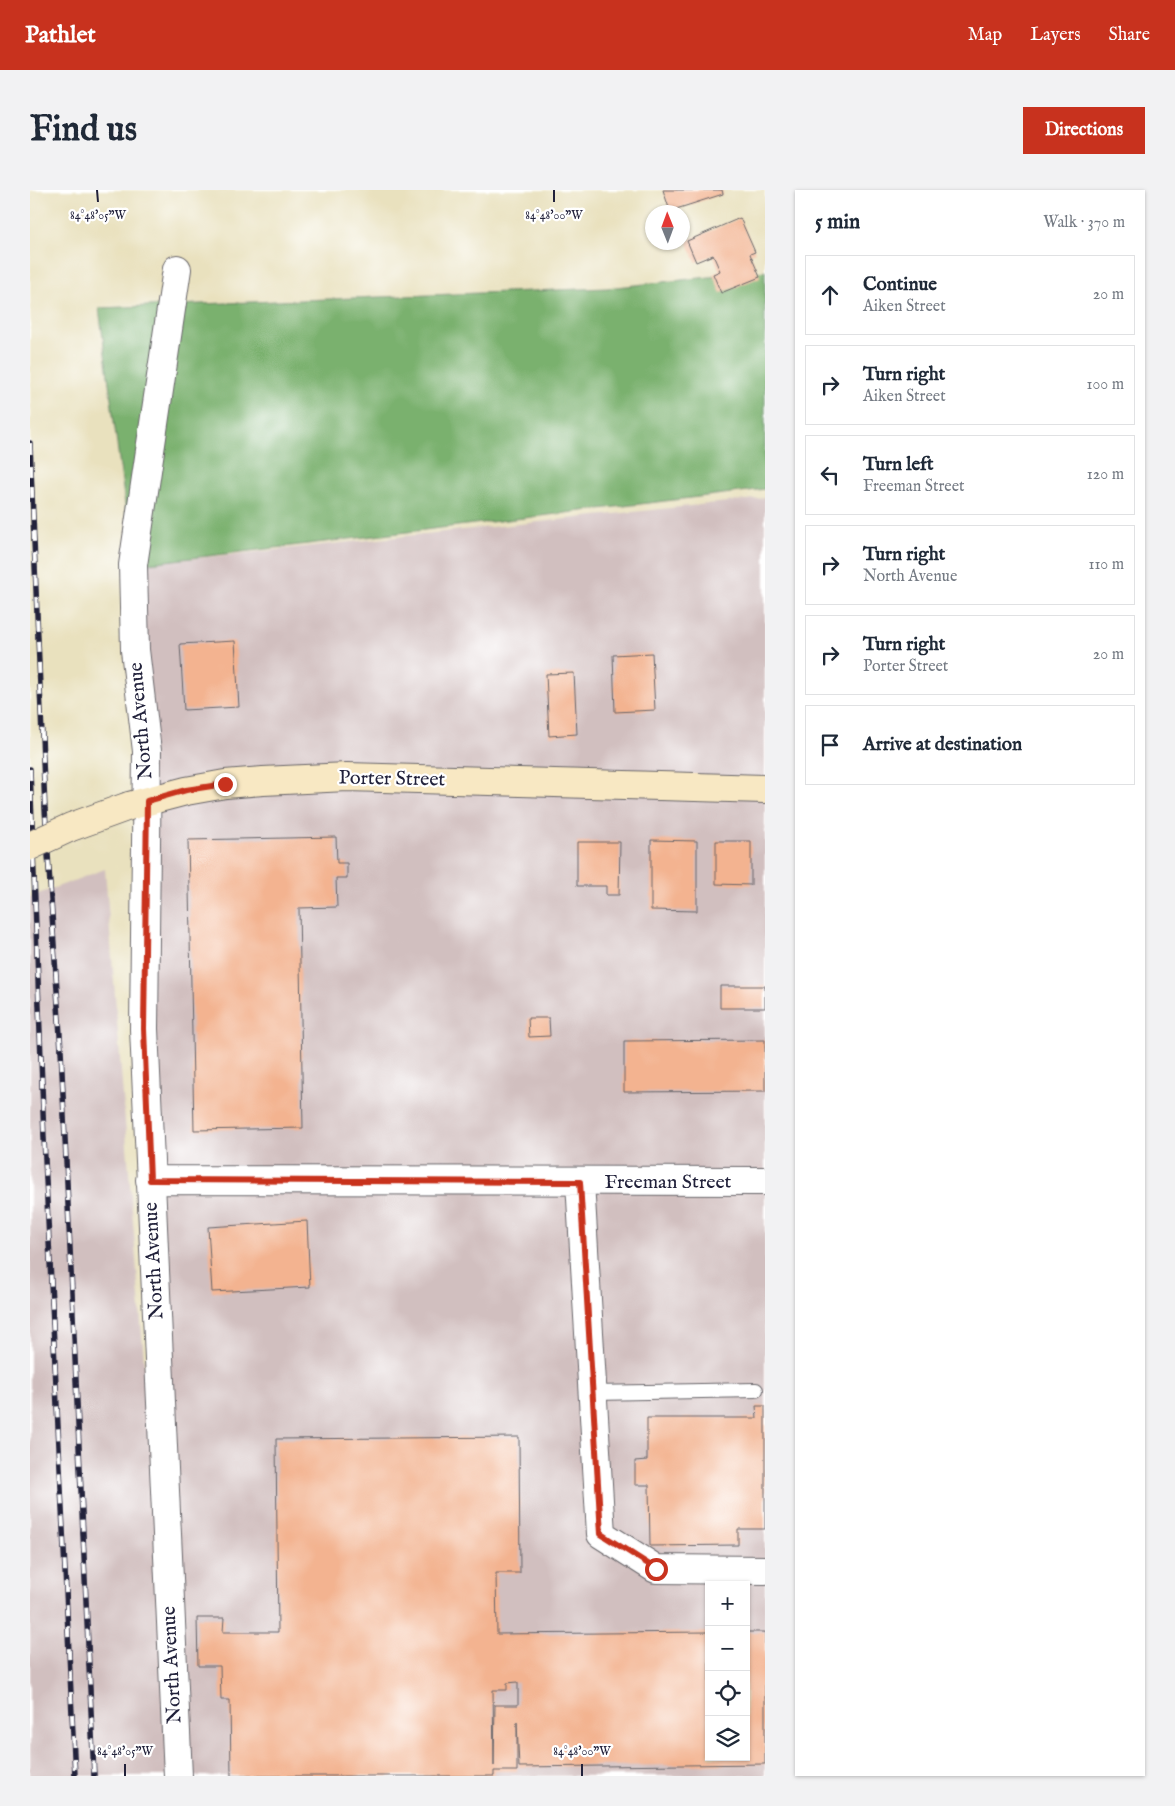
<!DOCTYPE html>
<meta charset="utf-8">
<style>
:root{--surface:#fff;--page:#f2f2f3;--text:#1f2937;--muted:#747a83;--line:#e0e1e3;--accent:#c8321e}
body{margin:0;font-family:"IM FELL English",serif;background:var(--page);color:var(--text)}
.controls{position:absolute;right:15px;bottom:15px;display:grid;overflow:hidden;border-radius:0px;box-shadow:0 1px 4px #0004}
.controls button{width:45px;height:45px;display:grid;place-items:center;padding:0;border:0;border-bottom:1px solid var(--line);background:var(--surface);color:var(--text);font:25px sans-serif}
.compass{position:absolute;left:615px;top:15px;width:45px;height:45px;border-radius:50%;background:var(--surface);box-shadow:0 1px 4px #0004;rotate:359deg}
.stop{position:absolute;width:15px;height:15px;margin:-11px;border:4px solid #c8321e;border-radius:50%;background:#fff}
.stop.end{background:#c8321e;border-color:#fff;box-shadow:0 1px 5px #0008}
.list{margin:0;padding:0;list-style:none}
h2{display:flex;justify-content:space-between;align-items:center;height:65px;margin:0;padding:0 20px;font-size:21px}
h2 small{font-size:16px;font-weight:400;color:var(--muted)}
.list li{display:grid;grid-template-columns:32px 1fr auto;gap:15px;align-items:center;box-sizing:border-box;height:80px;margin:0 10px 10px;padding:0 10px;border:1px solid var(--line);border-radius:0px}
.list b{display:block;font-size:19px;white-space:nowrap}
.list p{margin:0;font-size:16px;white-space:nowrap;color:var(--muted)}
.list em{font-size:16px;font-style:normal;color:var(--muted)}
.icon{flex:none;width:28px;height:28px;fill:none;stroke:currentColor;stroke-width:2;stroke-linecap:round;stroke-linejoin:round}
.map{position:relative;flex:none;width:735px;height:1586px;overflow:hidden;border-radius:0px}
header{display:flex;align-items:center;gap:30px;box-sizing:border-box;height:70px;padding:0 25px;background:var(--accent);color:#fff}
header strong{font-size:24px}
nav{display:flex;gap:28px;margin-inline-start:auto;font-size:18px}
.intro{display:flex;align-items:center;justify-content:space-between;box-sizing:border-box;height:120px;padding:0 30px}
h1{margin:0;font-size:35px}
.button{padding:12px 22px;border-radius:0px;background:var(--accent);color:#fff;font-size:18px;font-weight:700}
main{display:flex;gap:30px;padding:0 30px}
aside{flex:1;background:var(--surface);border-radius:0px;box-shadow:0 1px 4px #0004}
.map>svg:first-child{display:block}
.industrial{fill:#d1bfbf;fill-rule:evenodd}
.forest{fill:#7ab16e;stroke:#4e6a54}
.building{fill:#f3b390;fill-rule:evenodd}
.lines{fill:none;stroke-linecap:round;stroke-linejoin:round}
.lane-casing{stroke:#686569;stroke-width:16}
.street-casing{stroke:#686569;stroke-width:30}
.secondary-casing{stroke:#686569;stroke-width:30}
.lane{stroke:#fff;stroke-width:14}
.street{stroke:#fff;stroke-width:28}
.secondary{stroke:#f8e8c3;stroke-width:28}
.rail-casing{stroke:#22223b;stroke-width:5.5}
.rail{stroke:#fff;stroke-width:4;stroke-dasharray:11;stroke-linecap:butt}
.secondary-bridge-casing{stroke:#686569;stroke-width:30;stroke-linecap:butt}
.secondary-bridge{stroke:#f8e8c3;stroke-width:28}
.route{stroke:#c8321e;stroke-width:6}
.ticks{fill:none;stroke:#22223b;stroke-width:2}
.labels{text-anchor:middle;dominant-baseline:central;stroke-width:4.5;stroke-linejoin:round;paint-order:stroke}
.street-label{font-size:20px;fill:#22223b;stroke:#fff}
.ticks-label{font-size:12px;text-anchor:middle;fill:#22223b;stroke:#fff;stroke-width:4.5;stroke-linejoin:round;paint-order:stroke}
</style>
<header>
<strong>Pathlet</strong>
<nav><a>Map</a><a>Layers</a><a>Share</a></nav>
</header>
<div class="intro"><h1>Find us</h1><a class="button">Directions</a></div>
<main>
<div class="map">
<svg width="735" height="1586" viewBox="0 0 735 1586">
<rect width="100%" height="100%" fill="#fff"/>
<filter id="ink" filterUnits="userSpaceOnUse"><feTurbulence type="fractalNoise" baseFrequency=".02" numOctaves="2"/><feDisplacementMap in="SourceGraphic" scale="10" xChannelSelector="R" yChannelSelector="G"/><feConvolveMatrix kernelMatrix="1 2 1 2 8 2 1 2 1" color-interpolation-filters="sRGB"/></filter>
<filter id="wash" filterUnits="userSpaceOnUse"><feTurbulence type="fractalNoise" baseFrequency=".0096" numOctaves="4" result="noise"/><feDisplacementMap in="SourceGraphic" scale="20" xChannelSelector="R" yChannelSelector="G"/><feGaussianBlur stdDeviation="1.12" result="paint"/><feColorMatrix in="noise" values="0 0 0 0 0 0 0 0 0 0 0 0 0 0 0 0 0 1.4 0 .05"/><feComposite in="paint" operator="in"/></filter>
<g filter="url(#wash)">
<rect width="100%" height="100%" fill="#e9e1be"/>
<path class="industrial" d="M735 308V1586H148L103 375ZM679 1395H716V1567H679Z
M75 679 147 1586H0V707Z"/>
<path class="forest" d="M735 81V299L103 375 69 118 577 98Z"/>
<g id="blocks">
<path class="building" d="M633 0H692L693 4 640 21Z
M710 28 725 62 720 64 730 87 691 103 683 84 690 81 683 65 666 72 657 51Z
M205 451 209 517 154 520 150 454Z
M622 463 625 520 585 522 583 465Z
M544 483 547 544 519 546 516 484Z
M306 647 307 673H317V688H306L307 717 269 718 273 938 164 940 158 650Z
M621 650 667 651V721L621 720Z
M686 651H721V695L686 694Z
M547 652H590L589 705H576V696H547Z
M690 796H735V818H690Z
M498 828H519L520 846 499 847Z
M735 850V901L594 902V851Z
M277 1031 280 1097 182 1102 178 1037Z
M726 1216H735V1339H708V1355L620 1356 619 1295H605V1271L617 1270V1228H727Z
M489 1247 490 1383H466L467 1444 679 1442V1567H716V1442H735V1574L489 1577 487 1532V1581H464V1586H201L200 1510H191L190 1476H168L167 1428H194L193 1442H248L246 1249ZM488 1492V1515H465L464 1576 463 1500H477V1493Z"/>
</g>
</g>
<g filter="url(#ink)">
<use href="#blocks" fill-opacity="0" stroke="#686569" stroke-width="1"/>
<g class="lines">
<defs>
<path id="lane" d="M563 1203 726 1200"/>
<path id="street" d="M147 79 103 375 105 460 117 561 114 839 148 1586
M120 990 735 991
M550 992 571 1344 626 1379 735 1380"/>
<path id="secondary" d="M99 616 156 601 195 594 233 591 317 587 735 599"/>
</defs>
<use href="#lane" class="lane-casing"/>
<use href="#street" class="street-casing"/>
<use href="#secondary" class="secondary-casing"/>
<use href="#lane" class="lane"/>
<use href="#street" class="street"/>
<use href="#secondary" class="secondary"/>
<defs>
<path id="rail" d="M0 253 15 619 31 860 64 1586
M0 579 14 948 45 1586"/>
</defs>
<use href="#rail" class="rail-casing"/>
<use href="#rail" class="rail"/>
<defs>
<path id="secondary-bridge" d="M0 656 41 637 99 616"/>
</defs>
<use href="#secondary-bridge" class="secondary-bridge-casing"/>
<use href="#secondary-bridge" class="secondary-bridge"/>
</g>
</g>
<g class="lines" filter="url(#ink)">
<path class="route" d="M195 594 156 600 117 611 114 839 120 990 550 992 571 1344 626 1379"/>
</g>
<path class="ticks" d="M67 0 68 12M524 0V12M95 1574V1586M552 1574V1586"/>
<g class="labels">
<g class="street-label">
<text transform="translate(111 531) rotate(-95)">North Avenue</text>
<text transform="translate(362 589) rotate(1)">Porter Street</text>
<text x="638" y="992">Freeman Street</text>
<text transform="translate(124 1071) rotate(-93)">North Avenue</text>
<text transform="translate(142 1475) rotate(-93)">North Avenue</text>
</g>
</g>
<g class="ticks-label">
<text x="68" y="29">84°48'05"W</text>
<text x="524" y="29">84°48'00"W</text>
<text x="95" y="1565">84°48'05"W</text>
<text x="552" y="1565">84°48'00"W</text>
</g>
</svg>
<div class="controls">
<button>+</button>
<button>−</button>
<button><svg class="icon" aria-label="locate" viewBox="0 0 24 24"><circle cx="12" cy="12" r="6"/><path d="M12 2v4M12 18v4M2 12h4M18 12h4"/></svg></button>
<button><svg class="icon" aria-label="layers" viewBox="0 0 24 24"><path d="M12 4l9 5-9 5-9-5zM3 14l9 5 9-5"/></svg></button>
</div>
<svg class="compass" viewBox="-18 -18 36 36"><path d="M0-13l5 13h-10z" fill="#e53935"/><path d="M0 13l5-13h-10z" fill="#747a83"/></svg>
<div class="stop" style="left:626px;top:1379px"></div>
<div class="stop end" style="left:195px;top:594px"></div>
</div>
<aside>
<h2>5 min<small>Walk · 370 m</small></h2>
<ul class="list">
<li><svg class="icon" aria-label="ahead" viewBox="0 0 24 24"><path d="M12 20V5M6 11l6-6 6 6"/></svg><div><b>Continue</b><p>Aiken Street</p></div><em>20 m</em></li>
<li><svg class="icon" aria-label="right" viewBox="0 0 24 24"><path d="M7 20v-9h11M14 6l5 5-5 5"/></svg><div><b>Turn right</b><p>Aiken Street</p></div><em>100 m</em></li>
<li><svg class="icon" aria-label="left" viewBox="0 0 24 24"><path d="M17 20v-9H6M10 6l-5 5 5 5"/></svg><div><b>Turn left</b><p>Freeman Street</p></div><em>120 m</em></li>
<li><svg class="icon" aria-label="right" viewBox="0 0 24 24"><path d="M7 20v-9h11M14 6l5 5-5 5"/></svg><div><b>Turn right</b><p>North Avenue</p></div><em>110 m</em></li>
<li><svg class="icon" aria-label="right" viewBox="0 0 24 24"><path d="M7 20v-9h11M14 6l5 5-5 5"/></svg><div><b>Turn right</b><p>Porter Street</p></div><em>20 m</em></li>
<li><svg class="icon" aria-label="arrive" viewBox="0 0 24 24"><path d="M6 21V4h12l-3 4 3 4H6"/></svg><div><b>Arrive at destination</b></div></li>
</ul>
</aside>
</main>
